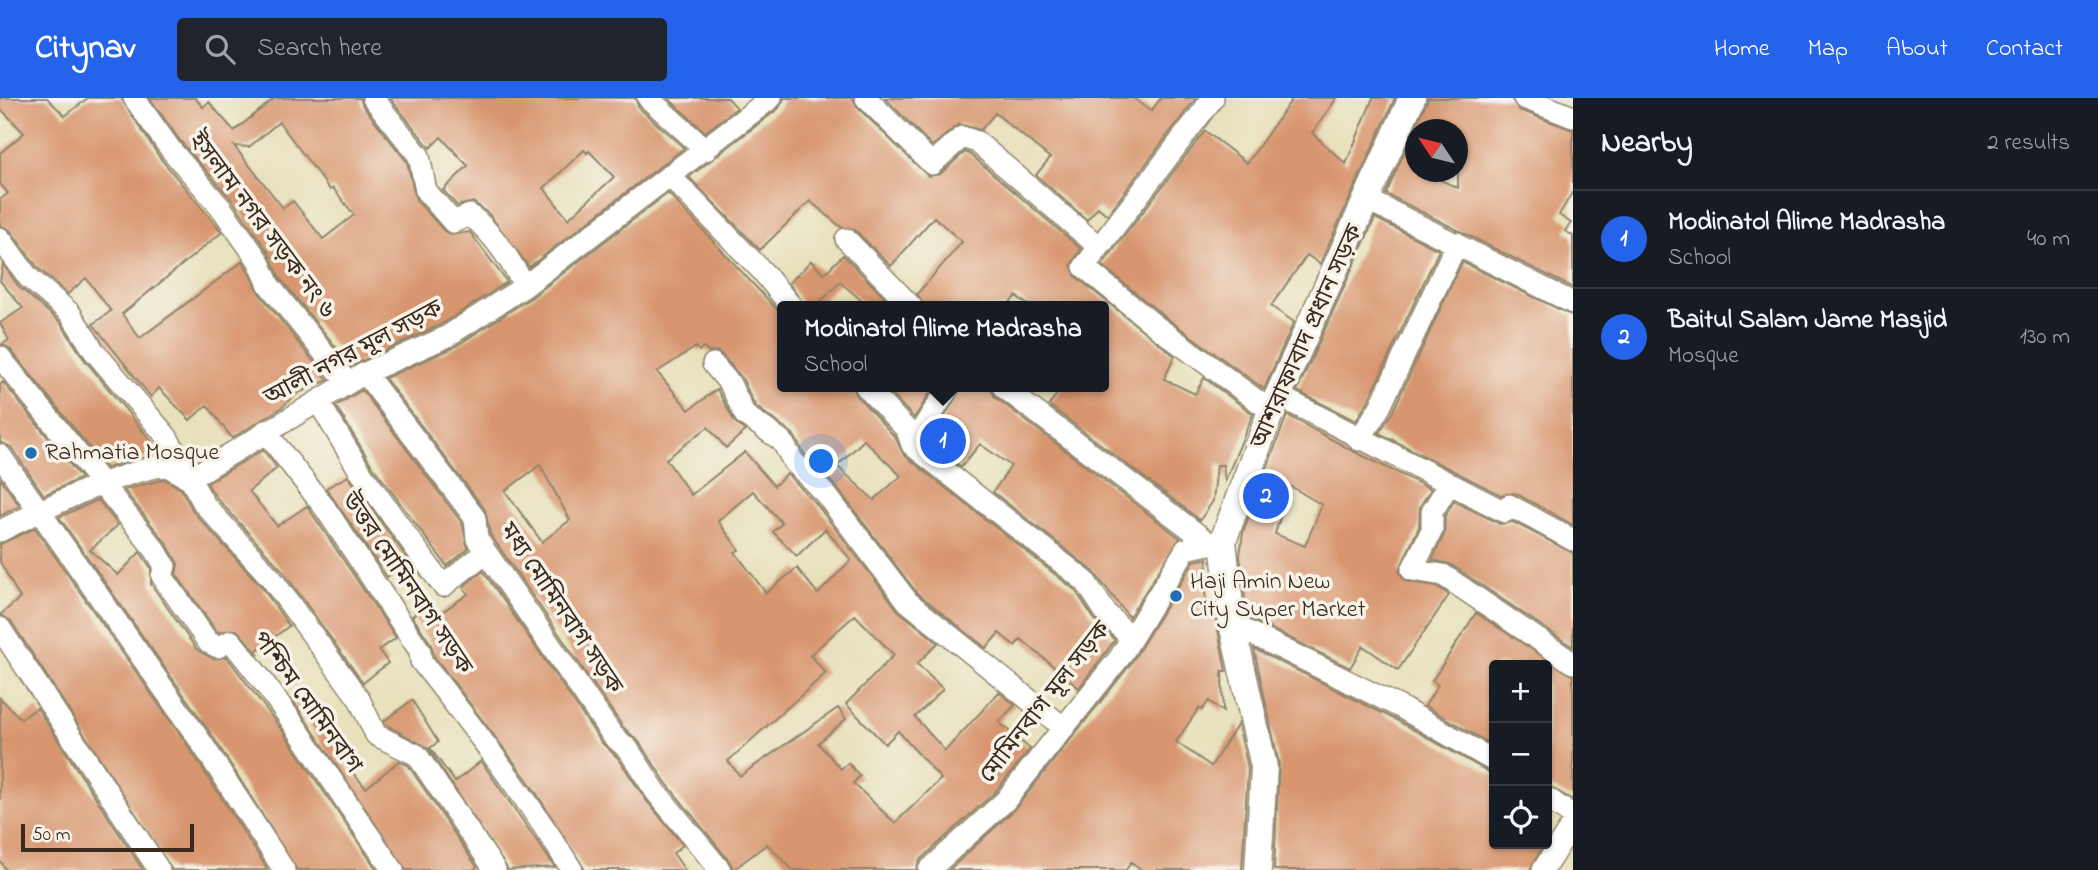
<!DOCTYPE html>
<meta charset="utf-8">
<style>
:root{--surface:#171b24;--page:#20242c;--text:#f1f3f6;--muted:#9ea1a6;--line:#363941;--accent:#2563eb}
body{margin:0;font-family:"Indie Flower","Noto Sans Bengali",sans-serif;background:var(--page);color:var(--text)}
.controls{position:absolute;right:21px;bottom:21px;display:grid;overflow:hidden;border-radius:7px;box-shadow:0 2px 5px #0004}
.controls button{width:63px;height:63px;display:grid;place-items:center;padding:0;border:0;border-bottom:2px solid var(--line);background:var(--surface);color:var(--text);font:35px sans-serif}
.compass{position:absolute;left:1405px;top:21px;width:63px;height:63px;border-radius:50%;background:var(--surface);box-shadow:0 2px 5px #0004;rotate:305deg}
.scale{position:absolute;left:21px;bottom:18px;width:173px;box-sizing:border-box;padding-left:7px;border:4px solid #3b2a1e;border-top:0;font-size:19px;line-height:24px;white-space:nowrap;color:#3b2a1e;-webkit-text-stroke:5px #f7f3e8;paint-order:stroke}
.you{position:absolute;left:822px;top:364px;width:24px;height:24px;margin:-18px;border:5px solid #fff;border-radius:50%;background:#1a73e8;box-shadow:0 0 0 10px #1a73e833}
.badge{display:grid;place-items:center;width:46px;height:46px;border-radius:50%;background:var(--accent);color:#fff;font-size:23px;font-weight:700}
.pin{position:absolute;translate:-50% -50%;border:4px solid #fff;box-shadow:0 2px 7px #0006}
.popup{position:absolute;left:777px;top:203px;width:332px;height:91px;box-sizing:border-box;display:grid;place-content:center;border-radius:7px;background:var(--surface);filter:drop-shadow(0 2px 5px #0005);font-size:23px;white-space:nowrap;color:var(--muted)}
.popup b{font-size:26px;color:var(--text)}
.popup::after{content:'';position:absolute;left:50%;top:100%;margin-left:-14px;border:14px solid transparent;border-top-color:var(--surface)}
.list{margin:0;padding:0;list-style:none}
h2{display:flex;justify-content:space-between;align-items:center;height:91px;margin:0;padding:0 28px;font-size:30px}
h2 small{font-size:23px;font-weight:400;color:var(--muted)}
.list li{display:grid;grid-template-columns:46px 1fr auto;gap:21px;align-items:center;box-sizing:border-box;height:98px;padding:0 28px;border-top:2px solid var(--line)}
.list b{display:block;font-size:26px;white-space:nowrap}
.list p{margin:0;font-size:23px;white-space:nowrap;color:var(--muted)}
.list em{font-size:23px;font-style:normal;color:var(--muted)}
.icon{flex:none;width:38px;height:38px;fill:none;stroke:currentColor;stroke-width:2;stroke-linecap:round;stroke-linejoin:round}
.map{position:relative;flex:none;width:1573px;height:772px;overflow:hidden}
header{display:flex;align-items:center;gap:42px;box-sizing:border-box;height:98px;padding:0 35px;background:var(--accent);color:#fff}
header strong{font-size:33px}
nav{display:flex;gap:38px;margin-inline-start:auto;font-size:24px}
.search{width:490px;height:63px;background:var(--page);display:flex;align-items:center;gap:18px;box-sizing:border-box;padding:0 24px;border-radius:7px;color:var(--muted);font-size:26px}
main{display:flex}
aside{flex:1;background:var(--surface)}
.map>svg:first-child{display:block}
.building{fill:#d8966f;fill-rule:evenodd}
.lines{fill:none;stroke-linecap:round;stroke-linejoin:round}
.minor-casing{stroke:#91856c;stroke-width:24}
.tertiary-casing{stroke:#91856c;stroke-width:29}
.minor{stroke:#fff;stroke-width:21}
.tertiary{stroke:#fff;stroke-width:26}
.poi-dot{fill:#1f6fb2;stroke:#f7f3e8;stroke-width:2.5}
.labels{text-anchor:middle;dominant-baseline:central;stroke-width:7;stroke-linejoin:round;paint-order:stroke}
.street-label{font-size:24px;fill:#3b2a1e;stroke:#f7f3e8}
.poi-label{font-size:24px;fill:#3b2a1e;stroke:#f7f3e8;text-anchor:start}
</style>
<header>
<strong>Citynav</strong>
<div class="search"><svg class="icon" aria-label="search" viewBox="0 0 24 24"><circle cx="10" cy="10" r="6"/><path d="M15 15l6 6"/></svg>Search here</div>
<nav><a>Home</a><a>Map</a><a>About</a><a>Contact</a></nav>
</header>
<main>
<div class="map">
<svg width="1573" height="772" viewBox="0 0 1573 772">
<rect width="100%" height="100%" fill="#f7f3e8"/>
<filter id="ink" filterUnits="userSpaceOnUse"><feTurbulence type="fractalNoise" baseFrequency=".0143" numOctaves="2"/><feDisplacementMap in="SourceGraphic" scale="14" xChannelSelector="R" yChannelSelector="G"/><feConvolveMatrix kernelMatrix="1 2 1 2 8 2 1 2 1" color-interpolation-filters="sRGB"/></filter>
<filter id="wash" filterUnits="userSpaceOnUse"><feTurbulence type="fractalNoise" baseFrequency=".00686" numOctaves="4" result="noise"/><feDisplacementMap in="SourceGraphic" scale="28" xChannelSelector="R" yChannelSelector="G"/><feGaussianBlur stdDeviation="1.57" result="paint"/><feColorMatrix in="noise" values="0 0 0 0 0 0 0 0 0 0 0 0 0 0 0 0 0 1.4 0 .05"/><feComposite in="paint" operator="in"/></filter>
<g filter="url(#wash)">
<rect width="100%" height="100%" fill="#e7e0ba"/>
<g id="blocks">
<path class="building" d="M0 0H47L65 18 88 0H121L160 60 222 134 122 216 140 240 243 163 259 195 328 282 298 295 281 310 232 340 207 307 190 322 159 290 151 299 93 226 111 213 86 180 68 196 38 170 10 132 0 127V102L8 95 0 86V55L24 35 0 10Z
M150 0H195L203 9 209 4 234 33 275 0H360L363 8 407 64 416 102 444 133 451 137 470 134 507 184 440 227 351 268 280 180 269 155 233 103 181 44ZM279 24 330 92 333 90 354 117 323 141 293 103 283 110 234 48 249 49Z
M390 0H635L639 10 684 50 529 169 488 115 473 104 457 108 443 92 468 68 441 39 430 50ZM584 52 587 55 589 53 614 79 568 121 544 90Z
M668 0H728L737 10 705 34Z
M784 0H853L857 9 928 78 940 76 965 54 970 56 1081 151 1071 167 1076 179 1175 258 1164 281 1195 296 1204 280 1253 316 1225 383 1223 367H1217L1213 403 1200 422 1049 307 1062 289H1104V208H1029L1016 198 1007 208H924L917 196 962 144 934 119 891 168 855 132 841 129 810 103 760 152 689 79 779 10Z
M885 0H1133L1151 13 1161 0H1196L1107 117 1098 109 1087 122 1036 77 1050 60 995 15 981 32 959 26 932 48Z
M1293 0H1337L1312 35 1346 66 1373 0H1395L1320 166 1307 157 1271 208 1294 224 1264 291 1165 219 1102 167 1205 33 1247 65Z
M1428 0H1511L1519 12 1573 32V93L1559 117 1571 125 1565 133 1573 138V190L1386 96ZM1416 32H1458V90L1423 74H1416Z
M668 95 782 217V289H853L857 298 895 339 904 357 1075 492 1095 522 1115 542 1079 590 1021 541 1015 548 999 535 986 550 917 495 837 390 804 355 793 336 755 308 742 280 722 257 717 253 708 254 703 249 699 253 696 249 657 274 689 312 717 291 734 323 745 333 726 350 708 329 666 361 691 397 745 354 774 388 787 376 817 407 898 512 938 545 917 566 943 591 915 619 945 653 999 594 1015 607 999 624 1030 651 995 694 920 762 916 772H793L767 746 733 772 730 764 667 686 639 644 623 629 490 436 485 412 385 280 453 250 532 199ZM864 342 901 378 874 402 837 368ZM540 367 570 422 542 444 505 393ZM753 393 782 425 773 434 797 458 825 431 851 462 818 496 797 470 766 495 735 454 739 452 718 423ZM855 517 894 557 846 606 885 646 898 633 941 681 895 725 853 685 860 678 848 665 841 671 818 645 846 621 838 610 740 678 728 663 826 575 810 557Z
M1375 120 1439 152 1368 303 1356 323 1297 293Z
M843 157 893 208H868L840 184 816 208H804L789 185 811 163 824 176Z
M1462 164 1573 218V427L1515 395 1501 397 1379 335 1392 315Z
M3 166 19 189 60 224 84 261 161 355 106 370 10 251 2 246 9 242 0 225 23 210 0 183Z
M3 284 81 380 44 397 11 349 0 344V287Z
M884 289H934L914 320Z
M962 289H990L995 299 1180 440 1129 519 1093 473 993 394 1011 368 980 346 961 369 929 344Z
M362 292 462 425 468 451 447 468 371 366 336 308Z
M1287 317 1353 353 1431 391 1420 408 1419 429 1399 473 1405 483 1438 489 1449 497 1398 572 1363 548 1350 570 1247 519 1240 458 1243 434ZM1290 388 1322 407 1305 448 1275 436Z
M263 352 277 370 249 393 277 428 307 408 396 540 379 552 388 565 363 585 282 472 215 398 207 385Z
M348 378 409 463 387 479 326 390Z
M0 380 20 408 0 418Z
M164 381 181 391 194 415 261 488 289 528 256 553 259 557 237 532 217 534 176 476 178 466 167 446 124 392Z
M98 402 118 427 90 452 118 477 140 454 151 470V486L197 552 213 561 227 559 284 635 377 772H297L212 637 59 419Z
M1454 403 1500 426 1513 424 1573 455V549L1450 466 1432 462 1444 437 1445 418Z
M35 430 190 651 268 772H172L11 523 0 517 20 500 0 464V446Z
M1208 460 1205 495 1209 519 1216 522 1226 573H1222L1223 614 1209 603 1202 612 1199 610 1176 644 1211 668 1238 626 1248 670 1242 772H1142L1131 764 1126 772H949L1015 711 1130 567 1194 463Z
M483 473 602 645 618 660 646 702 683 747 673 755 685 772H585L529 684 434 558 431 546 412 518 428 507 436 518 468 496 463 489Z
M1476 515 1573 578V702L1547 687V567H1494V648L1425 608 1438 587 1432 583Z
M1254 551 1394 621 1494 677V746H1544L1530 772H1274L1279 666Z
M297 598 343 652 337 657 366 690 399 663 408 667 477 769 473 772H406L292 601Z
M0 600 21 621 37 610 143 772H6L0 763Z
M412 602 438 644 430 650 455 684 481 663 555 769 508 772 428 650 386 627 384 623Z"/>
</g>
</g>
<g filter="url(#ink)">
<use href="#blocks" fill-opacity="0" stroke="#91856c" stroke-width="2"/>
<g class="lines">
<defs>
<path id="minor" d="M134 0 171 52 222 111 258 162 269 187 348 285
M373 0 419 58 426 93 453 124 470 117C495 137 509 161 525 188
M648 0 706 52
M866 0 932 66 962 39 977 44 1099 149
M1213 0 1084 169 1157 229 1271 313
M1524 0 1573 19
M670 78 763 174 791 208
M1368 102 1573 205
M0 140 28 179 70 215 94 253 167 339 204 406 271 480 359 601 376 637 417 657 495 772
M846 141 911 208
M0 259 156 453 165 468 162 478 208 544 218 549 231 543C291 615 339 696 393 772
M713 266 730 286 745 317 782 343 793 363 827 398 908 504 1064 630
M365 275 475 420 477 441 613 638 628 651 656 694 720 772
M866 289 907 332 912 347 1085 483 1106 515 1131 540
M1003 289 1209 445
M1279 298 1505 414 1509 407 1573 442
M318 303 360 373 443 488 486 454
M265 333 325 410 420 553 421 563C474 630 527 700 572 772
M1359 342 1380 309 1457 145
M912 347 949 289
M0 357 201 644 284 772
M1449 386 1432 414V432L1412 472 1443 477 1573 565
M0 433C53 407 107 378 166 367L189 381 365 275 446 239 525 188 771 0
M1232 526 1400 609 1494 663
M0 530 159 772
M1547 700 1573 718
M929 772 1005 703 1120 559 1186 451 1223 443
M1543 772 1573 725"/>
<path id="tertiary" d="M1258 772 1264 669 1232 526 1223 443 1271 313 1412 0"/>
</defs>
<use href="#minor" class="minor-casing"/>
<use href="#tertiary" class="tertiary-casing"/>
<use href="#minor" class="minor"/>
<use href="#tertiary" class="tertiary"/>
</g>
</g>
<g class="poi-dot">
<circle cx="31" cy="355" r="7"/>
<circle cx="1176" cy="498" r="7"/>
</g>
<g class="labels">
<g class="street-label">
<text transform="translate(261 128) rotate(53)">ইসলাম নগর সড়ক নং ৬</text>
<text transform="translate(1308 239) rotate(-66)">আশরাফাবাদ প্রধান সড়ক</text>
<text transform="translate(354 256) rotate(-28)">আলী নগর মূল সড়ক</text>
<text transform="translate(406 486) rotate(56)">উত্তর মোমিনবাগ সড়ক</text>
<text transform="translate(560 511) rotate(56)">মধ্য মোমিনবাগ সড়ক</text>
<text transform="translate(306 605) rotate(54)">পশ্চিম মোমিনবাগ</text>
<text transform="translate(1046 605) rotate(-52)">মোমিনবাগ মূল সড়ক</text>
</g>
<g class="poi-label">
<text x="45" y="355">Rahmatia Mosque</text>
<text x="1190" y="484">Haji Amin New<tspan x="1190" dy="28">City Super Market</tspan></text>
</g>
</g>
</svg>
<div class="controls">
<button>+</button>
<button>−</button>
<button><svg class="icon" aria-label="locate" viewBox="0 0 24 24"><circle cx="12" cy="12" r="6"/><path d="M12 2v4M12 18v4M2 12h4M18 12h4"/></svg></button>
</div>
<svg class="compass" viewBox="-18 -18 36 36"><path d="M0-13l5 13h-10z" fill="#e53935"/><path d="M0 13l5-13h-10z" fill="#9ea1a6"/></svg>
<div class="scale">50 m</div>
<div class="you"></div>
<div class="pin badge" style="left:943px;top:343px">1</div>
<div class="popup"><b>Modinatol Alime Madrasha</b>School</div>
<div class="pin badge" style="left:1266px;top:398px">2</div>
</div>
<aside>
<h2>Nearby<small>2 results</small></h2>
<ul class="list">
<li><span class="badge">1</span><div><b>Modinatol Alime Madrasha</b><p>School</p></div><em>40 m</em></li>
<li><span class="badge">2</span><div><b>Baitul Salam Jame Masjid</b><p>Mosque</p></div><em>130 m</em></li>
</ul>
</aside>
</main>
